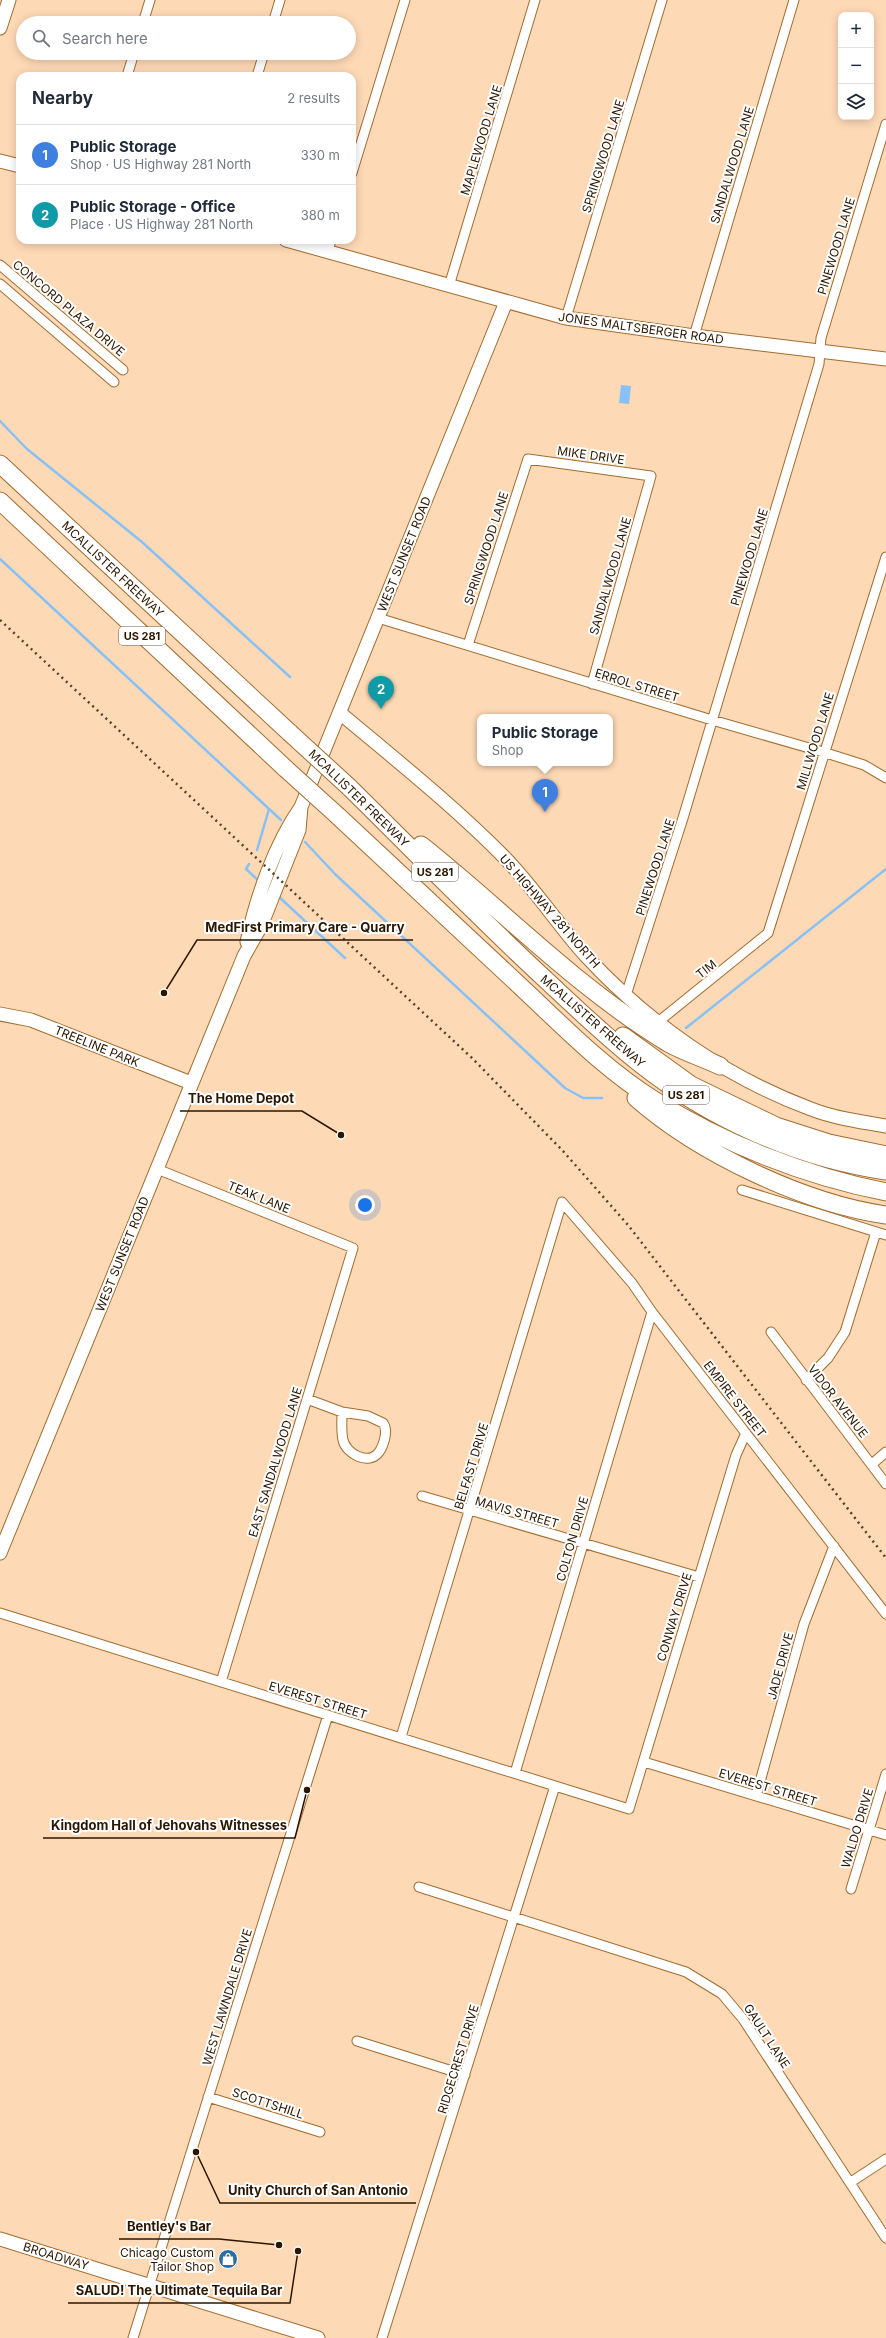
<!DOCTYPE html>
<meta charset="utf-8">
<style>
:root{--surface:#fff;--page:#f2f2f3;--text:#1f2937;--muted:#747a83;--line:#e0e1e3;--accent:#111827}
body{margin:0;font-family:Inter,sans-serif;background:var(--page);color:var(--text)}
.controls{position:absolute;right:12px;top:12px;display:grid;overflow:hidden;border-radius:8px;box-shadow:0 2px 10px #0003}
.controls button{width:36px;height:36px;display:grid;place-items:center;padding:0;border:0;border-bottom:1px solid var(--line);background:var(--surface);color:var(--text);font:20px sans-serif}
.you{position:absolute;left:365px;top:1205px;width:14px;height:14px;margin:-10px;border:3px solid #fff;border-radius:50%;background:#1a73e8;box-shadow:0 0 0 6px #1a73e833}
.badge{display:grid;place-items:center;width:26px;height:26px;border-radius:50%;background:var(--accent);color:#fff;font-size:13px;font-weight:700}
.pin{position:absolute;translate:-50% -33px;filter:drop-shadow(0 1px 2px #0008)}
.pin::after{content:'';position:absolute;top:21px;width:14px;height:12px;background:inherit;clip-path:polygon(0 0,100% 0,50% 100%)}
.popup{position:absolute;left:477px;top:714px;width:136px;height:52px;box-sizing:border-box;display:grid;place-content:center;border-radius:8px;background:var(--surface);filter:drop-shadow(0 1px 3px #0005);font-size:13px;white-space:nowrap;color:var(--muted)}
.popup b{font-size:15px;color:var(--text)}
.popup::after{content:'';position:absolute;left:50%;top:100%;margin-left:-8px;border:8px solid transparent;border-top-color:var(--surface)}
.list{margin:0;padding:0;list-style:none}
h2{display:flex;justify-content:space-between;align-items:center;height:52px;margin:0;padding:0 16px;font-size:17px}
h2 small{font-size:13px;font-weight:400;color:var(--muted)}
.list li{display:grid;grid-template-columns:26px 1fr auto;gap:12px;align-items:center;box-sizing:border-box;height:60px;padding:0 16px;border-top:1px solid var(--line)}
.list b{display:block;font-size:15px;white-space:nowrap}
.list p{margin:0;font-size:13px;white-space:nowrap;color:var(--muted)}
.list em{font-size:13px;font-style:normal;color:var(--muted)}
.icon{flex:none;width:22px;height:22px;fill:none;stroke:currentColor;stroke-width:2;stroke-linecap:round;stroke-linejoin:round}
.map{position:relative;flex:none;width:886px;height:2338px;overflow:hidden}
.search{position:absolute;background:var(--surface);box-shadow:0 2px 10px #0003;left:16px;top:16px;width:340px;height:44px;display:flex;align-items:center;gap:10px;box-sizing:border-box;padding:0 14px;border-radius:22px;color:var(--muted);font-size:15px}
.panel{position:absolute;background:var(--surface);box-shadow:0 2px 10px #0003;left:16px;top:72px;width:340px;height:172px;border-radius:12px}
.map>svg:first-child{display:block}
.water{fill:#87c1f5}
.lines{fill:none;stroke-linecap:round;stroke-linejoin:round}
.stream{stroke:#87c1f5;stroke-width:2.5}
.street-casing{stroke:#a36c2e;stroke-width:11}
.secondary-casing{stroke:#a36c2e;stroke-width:15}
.highway-casing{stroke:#a36c2e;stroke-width:19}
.street{stroke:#fff;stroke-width:9}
.secondary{stroke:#fff;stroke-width:13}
.highway{stroke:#fff;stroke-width:17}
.rail{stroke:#594028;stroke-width:2.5;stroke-dasharray:2 4;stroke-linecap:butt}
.highway-bridge-casing{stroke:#a36c2e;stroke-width:19;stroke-linecap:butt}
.highway-bridge{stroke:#fff;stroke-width:17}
.labels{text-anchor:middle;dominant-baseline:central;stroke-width:4;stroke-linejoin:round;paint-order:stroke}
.shield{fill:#fff;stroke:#6b5c4c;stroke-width:1}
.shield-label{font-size:11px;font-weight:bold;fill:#2b1600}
.street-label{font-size:12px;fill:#2b1600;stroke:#fff}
.poi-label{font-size:12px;fill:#2b1600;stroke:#fff;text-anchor:end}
.leader{fill:none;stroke:#2b1600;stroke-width:1.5}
.callout-dot{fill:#2b1600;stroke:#fff;stroke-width:1.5}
.callout-label{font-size:13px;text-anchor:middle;font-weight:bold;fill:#2b1600;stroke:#fff;stroke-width:4;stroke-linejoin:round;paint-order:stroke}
</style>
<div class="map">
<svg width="886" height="2338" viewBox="0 0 886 2338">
<rect width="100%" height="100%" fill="#fed9b6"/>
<path class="water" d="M621 385 631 386 629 404 619 403Z"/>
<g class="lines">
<path class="stream" d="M0 421 27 449 142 542 290 677
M0 559 281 820
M305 842 336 875 565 1088 583 1098H602
M257 850 269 809
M249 864 246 869 259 881
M278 896 345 958
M686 1028 886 869"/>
<defs>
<path id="street" d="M143 23 150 0
M273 23 280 0
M127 76 134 53
M257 76 264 53
M352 173 405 0
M328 252 331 240
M0 265 123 370
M0 284 114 382
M449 286 535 0
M566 318 662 0
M694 336 794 0
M378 618 712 720 823 752 864 765 886 778
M468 645 528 459 651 476 592 684
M626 995 683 818 819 364 821 338 886 124
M658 1022 768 933 886 557
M157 1169 353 1248 221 1682
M742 1190 886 1235
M562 1202 632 1283 652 1312 886 1614
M771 1332 886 1484
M806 1380 828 1358 845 1332 876 1232
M307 1399 342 1412 368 1416 383 1423C386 1427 386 1432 385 1437 384 1442 382 1448 379 1452 369 1466 346 1454 343 1440 341 1432 342 1421 342 1412
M872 1464 886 1452
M422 1496 699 1577
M0 1613 629 1809 736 1455 746 1433
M401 1737 562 1202
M644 1762 886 1835
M515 1773 652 1312
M756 1796 804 1624 834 1546
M419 1887 686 1972 722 1994 743 2019 886 2238
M851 1889 886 1774
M357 2041 465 2075
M208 2097 320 2132
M851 2182 886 2159
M133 2338 328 1715
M382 2338 555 1786"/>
<path id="secondary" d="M0 28 9 0
M0 161 20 166
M286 240 566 318 694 336 886 359
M340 713C396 760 454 806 506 859 535 889 558 925 586 956 648 1023 725 1077 811 1109 834 1118 861 1122 886 1126
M247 942C256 898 275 844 301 807L506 302
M0 1014 31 1020 191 1083
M0 1553 244 956 261 926 299 830 301 807
M0 2239 318 2338"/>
<path id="highway" d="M0 464 290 733
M0 501 286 769
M349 787C414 851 478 917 545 979 575 1007 605 1036 638 1062 708 1118 797 1158 886 1171
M338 816C399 873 459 929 519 985 562 1025 604 1069 654 1100 724 1144 805 1176 886 1192
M421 845C503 910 577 988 668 1043 684 1052 703 1058 720 1066
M623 1036 691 1085 776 1126 829 1143 886 1155
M636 1098C699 1153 803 1203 886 1215"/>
</defs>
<use href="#street" class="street-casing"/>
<use href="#secondary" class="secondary-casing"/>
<use href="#highway" class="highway-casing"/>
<use href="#street" class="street"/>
<use href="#secondary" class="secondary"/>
<use href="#highway" class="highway"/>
<path class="rail" d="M0 620 472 1058 563 1151 628 1225 886 1558"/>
<defs>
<path id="highway-bridge" d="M290 733 349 787
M286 769 338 816"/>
</defs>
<use href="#highway-bridge" class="highway-bridge-casing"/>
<use href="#highway-bridge" class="highway-bridge"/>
</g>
<defs>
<symbol id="shop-disc" viewBox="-11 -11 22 22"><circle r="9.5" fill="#2b6ea3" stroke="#fff"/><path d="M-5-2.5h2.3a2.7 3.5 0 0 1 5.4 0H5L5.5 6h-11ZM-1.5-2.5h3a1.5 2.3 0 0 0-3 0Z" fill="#fff"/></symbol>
</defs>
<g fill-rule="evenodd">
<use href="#shop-disc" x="217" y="2248" width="22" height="22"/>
</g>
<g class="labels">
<g class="shield">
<rect x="119" y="627" width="46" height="18" rx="3"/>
<rect x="412" y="863" width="46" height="18" rx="3"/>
<rect x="663" y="1086" width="46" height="18" rx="3"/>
</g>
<g class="shield-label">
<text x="142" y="636">US 281</text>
<text x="435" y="872">US 281</text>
<text x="686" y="1095">US 281</text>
</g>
<g class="street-label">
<text transform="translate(481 140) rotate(-73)">MAPLEWOOD LANE</text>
<text transform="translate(603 156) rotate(-73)">SPRINGWOOD LANE</text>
<text transform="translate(732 165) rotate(-73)">SANDALWOOD LANE</text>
<text transform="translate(836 246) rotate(-73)">PINEWOOD LANE</text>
<text transform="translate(69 308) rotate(40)">CONCORD PLAZA DRIVE</text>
<text transform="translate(641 328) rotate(8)">JONES MALTSBERGER ROAD</text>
<text transform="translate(591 455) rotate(8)">MIKE DRIVE</text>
<text transform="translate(486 548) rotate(-72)">SPRINGWOOD LANE</text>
<text transform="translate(404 554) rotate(-68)">WEST SUNSET ROAD</text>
<text transform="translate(749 557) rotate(-73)">PINEWOOD LANE</text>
<text transform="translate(113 569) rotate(43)">MCALLISTER FREEWAY</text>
<text transform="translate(610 576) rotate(-74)">SANDALWOOD LANE</text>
<text transform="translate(637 685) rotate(17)">ERROL STREET</text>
<text transform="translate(815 741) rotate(-73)">MILLWOOD LANE</text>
<text transform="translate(359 798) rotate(44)">MCALLISTER FREEWAY</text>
<text transform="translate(655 867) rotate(-72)">PINEWOOD LANE</text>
<text transform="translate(550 911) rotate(49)">US HIGHWAY 281 NORTH</text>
<text transform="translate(706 969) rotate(-39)">TIM</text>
<text transform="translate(593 1021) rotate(41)">MCALLISTER FREEWAY</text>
<text transform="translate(97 1046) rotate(22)">TREELINE PARK</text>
<text transform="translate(259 1197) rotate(22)">TEAK LANE</text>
<text transform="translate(122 1254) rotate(-68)">WEST SUNSET ROAD</text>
<text transform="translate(735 1399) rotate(52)">EMPIRE STREET</text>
<text transform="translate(838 1401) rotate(52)">VIDOR AVENUE</text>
<text transform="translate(275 1462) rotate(-73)">EAST SANDALWOOD LANE</text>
<text transform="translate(471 1466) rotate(-73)">BELFAST DRIVE</text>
<text transform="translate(517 1512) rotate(16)">MAVIS STREET</text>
<text transform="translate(572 1539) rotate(-74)">COLTON DRIVE</text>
<text transform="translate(674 1617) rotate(-73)">CONWAY DRIVE</text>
<text transform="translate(780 1666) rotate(-75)">JADE DRIVE</text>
<text transform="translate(318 1700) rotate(17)">EVEREST STREET</text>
<text transform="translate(768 1787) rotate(17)">EVEREST STREET</text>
<text transform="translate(857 1828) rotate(-73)">WALDO DRIVE</text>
<text transform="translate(227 1997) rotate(-73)">WEST LAWNDALE DRIVE</text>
<text transform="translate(767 2036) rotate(57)">GAULT LANE</text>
<text transform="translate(458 2059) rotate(-73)">RIDGECREST DRIVE</text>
<text transform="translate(268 2103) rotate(18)">SCOTTSHILL</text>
<text transform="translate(56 2256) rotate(17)">BROADWAY</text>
</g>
<g class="poi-label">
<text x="214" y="2252">Chicago Custom<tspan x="214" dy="14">Tailor Shop</tspan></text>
</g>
</g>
<path class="leader" d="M164 993L197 940H413M341 1135L302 1111H180M307 1790L295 1838H43M196 2152L220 2203H416M279 2245L219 2239H119M298 2251L290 2303H68"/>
<g class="callout-dot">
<circle cx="164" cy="993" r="4"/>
<circle cx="341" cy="1135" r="4"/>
<circle cx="307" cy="1790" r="4"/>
<circle cx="196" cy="2152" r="4"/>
<circle cx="279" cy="2245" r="4"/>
<circle cx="298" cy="2251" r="4"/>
</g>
<g class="callout-label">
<text x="305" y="932">MedFirst Primary Care - Quarry</text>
<text x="241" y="1103">The Home Depot</text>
<text x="169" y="1830">Kingdom Hall of Jehovahs Witnesses</text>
<text x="318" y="2195">Unity Church of San Antonio</text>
<text x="169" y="2231">Bentley's Bar</text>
<text x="179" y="2295">SALUD! The Ultimate Tequila Bar</text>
</g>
</svg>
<div class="controls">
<button>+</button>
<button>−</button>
<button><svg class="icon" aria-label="layers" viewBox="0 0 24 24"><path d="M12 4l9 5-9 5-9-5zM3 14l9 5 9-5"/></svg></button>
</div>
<div class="you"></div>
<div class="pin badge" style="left:545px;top:812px;background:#3f7fe0">1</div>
<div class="popup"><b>Public Storage</b>Shop</div>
<div class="pin badge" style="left:381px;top:709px;background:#0f9aa8">2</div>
<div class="search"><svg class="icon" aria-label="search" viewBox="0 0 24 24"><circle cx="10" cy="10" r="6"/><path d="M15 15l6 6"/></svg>Search here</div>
<section class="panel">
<h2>Nearby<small>2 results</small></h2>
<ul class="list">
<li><span class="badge" style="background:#3f7fe0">1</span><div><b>Public Storage</b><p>Shop · US Highway 281 North</p></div><em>330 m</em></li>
<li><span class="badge" style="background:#0f9aa8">2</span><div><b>Public Storage - Office</b><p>Place · US Highway 281 North</p></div><em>380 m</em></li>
</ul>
</section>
</div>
